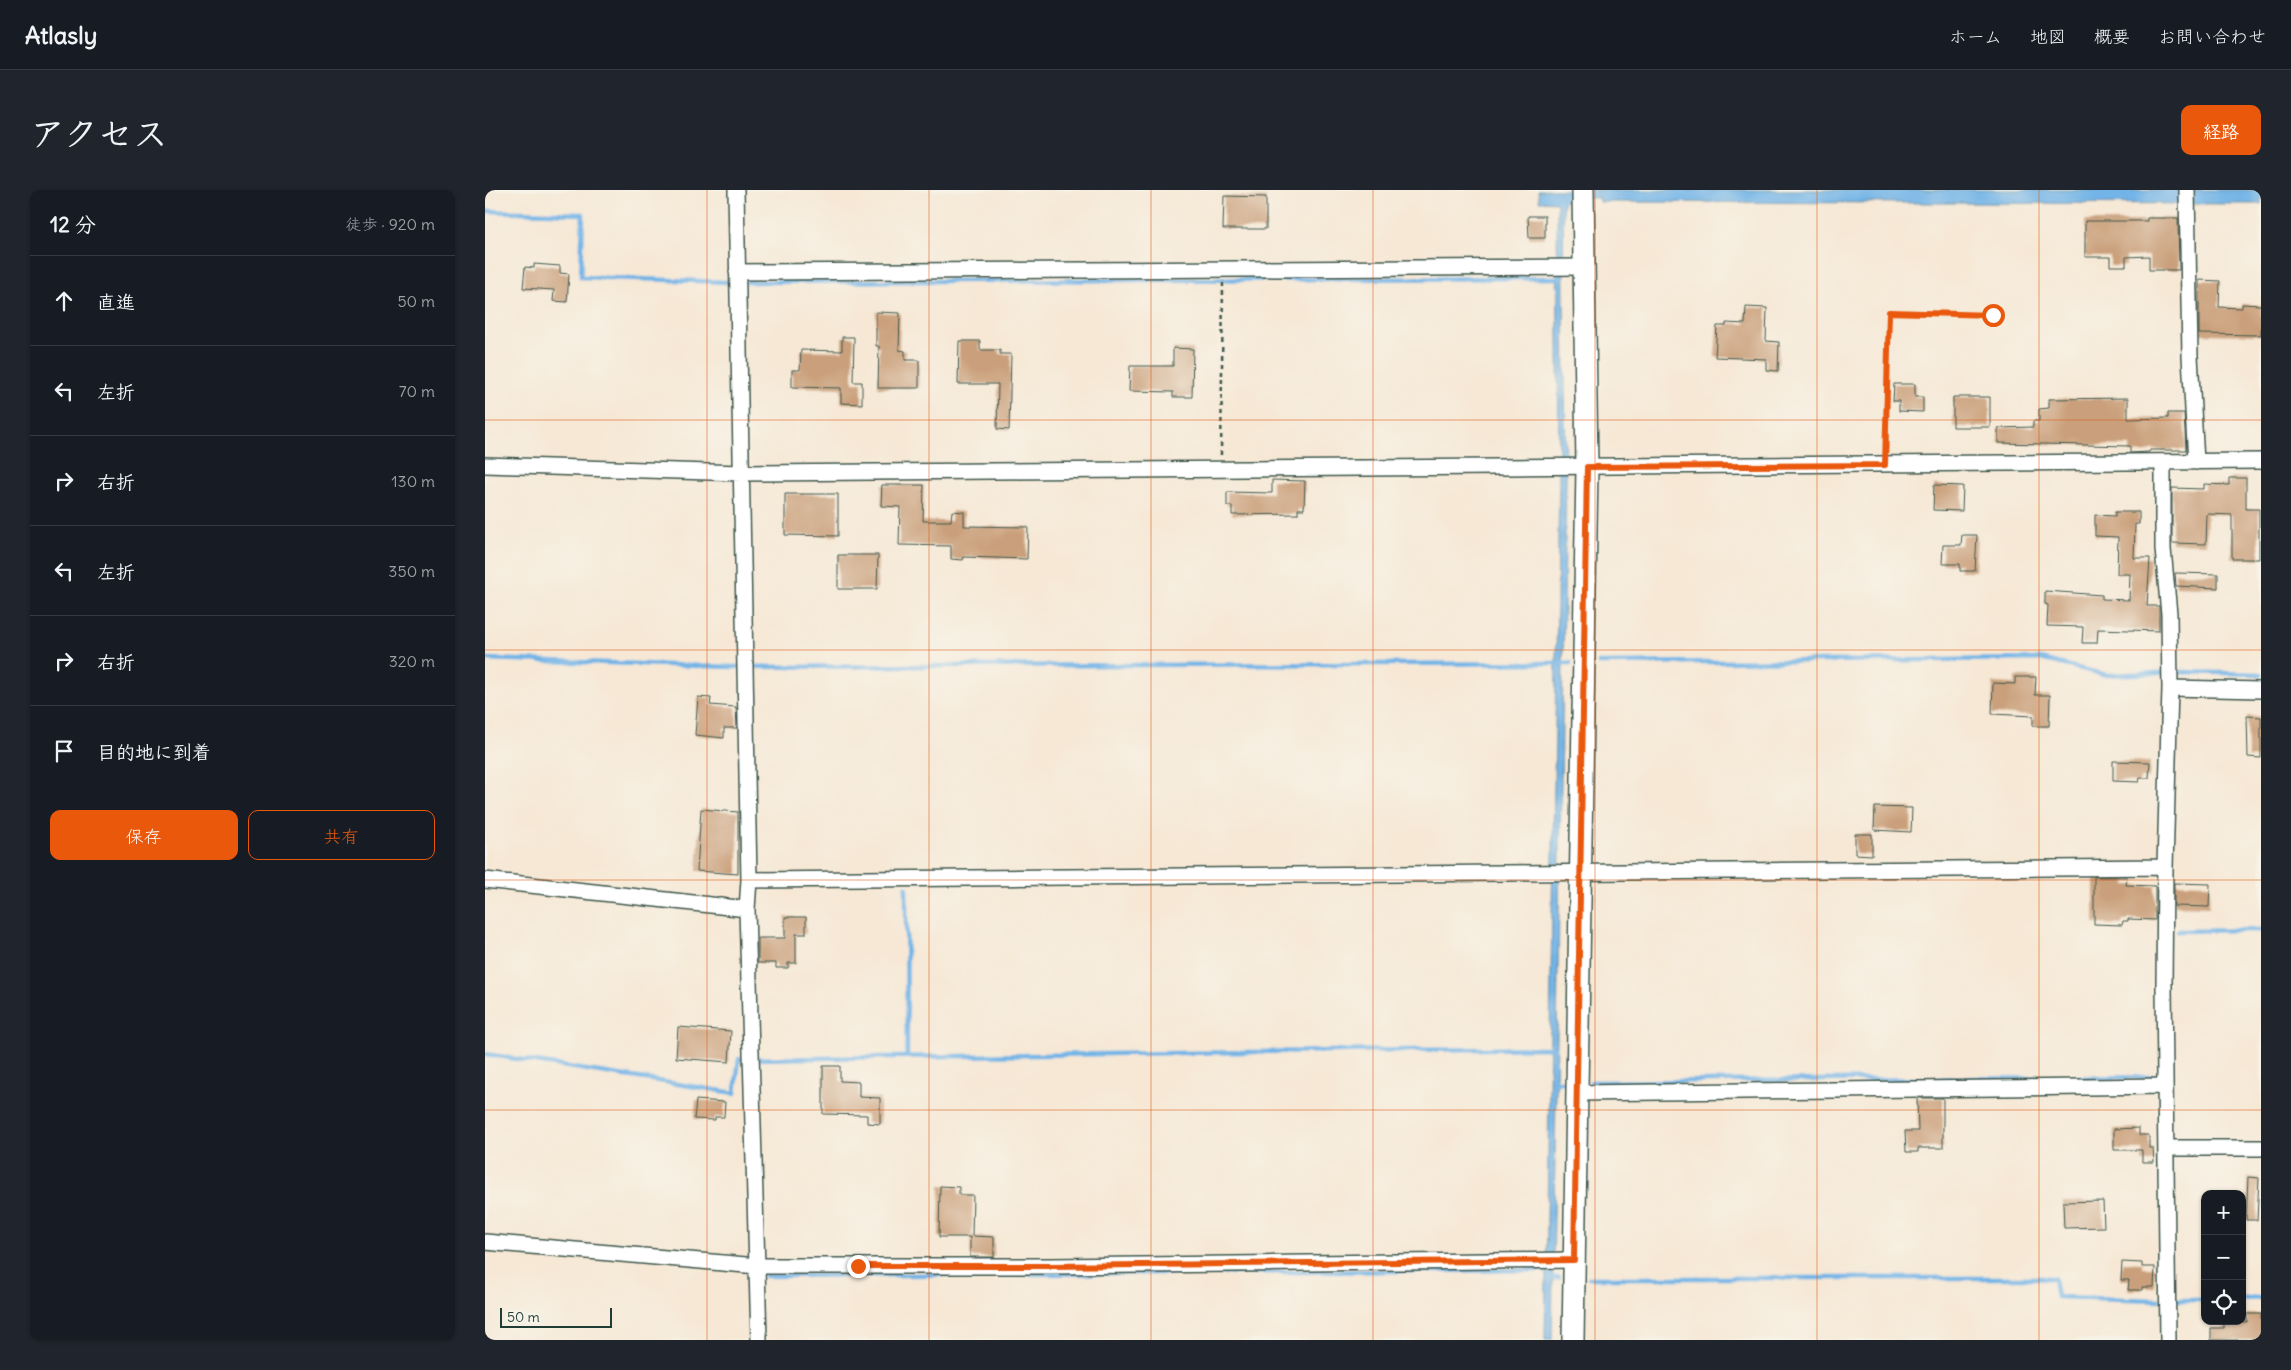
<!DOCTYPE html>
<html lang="ja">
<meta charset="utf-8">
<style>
:root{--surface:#171b24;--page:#20242c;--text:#f1f3f6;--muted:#9ea1a6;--line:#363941;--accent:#ea580c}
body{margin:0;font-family:Delius,"Klee One",sans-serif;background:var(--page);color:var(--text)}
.controls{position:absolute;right:15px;bottom:15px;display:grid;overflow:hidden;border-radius:10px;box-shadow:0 1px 4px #0004}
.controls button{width:45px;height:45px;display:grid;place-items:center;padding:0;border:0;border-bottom:1px solid var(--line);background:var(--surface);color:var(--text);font:25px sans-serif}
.scale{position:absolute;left:15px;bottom:12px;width:112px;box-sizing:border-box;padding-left:5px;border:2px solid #1f3d34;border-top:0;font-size:14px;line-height:18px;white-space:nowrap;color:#1f3d34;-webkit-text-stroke:4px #f7f3e8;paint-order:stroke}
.stop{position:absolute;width:15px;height:15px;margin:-11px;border:4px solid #ea580c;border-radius:50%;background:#fff}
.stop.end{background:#ea580c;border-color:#fff;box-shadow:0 1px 5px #0008}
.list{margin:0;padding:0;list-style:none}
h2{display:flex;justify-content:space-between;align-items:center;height:65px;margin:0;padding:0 20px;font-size:21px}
h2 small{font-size:16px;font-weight:400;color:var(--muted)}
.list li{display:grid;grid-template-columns:32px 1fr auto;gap:15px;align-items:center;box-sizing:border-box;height:90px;padding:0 20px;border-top:1px solid var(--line)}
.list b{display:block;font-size:19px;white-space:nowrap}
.list em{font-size:16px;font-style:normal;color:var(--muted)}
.actions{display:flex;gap:10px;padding:15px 20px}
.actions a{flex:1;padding:11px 0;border:1px solid var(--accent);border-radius:10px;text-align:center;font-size:18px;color:var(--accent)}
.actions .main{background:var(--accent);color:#fff}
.icon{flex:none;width:28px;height:28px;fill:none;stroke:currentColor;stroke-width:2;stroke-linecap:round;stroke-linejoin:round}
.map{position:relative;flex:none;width:1776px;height:1150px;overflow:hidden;border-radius:10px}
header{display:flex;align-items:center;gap:30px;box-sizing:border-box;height:70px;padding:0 25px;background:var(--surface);border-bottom:1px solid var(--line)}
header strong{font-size:24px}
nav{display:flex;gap:28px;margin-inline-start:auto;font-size:18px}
.intro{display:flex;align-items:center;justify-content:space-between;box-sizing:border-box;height:120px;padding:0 30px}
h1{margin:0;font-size:35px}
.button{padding:12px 22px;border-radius:10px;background:var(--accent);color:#fff;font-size:18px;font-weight:700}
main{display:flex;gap:30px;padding:0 30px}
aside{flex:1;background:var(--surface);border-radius:10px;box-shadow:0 1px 4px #0004}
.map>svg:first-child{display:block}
.water{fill:#72b4e7;stroke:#48788e}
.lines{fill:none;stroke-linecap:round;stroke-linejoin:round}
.stream{stroke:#72b4e7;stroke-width:4.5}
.building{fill:#caa07b}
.street-casing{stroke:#3f574c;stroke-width:18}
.secondary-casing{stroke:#3f574c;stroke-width:24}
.path{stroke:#3f574c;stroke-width:2.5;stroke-dasharray:4 4;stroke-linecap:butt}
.street{stroke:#fff;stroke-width:15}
.secondary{stroke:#fff;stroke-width:21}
.route{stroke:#ea580c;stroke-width:6}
.grid{fill:none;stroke:#de580e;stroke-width:1;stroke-opacity:0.55}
</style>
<header>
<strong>Atlasly</strong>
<nav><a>ホーム</a><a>地図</a><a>概要</a><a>お問い合わせ</a></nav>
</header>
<div class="intro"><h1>アクセス</h1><a class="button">経路</a></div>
<main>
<aside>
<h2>12 分<small>徒歩 · 920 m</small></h2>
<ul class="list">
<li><svg class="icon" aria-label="ahead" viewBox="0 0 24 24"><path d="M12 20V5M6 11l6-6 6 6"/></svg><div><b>直進</b></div><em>50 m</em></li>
<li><svg class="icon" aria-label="left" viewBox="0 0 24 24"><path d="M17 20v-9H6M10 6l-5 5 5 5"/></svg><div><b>左折</b></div><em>70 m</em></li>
<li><svg class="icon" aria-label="right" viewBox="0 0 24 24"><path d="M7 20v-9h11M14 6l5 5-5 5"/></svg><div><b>右折</b></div><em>130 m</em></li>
<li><svg class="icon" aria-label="left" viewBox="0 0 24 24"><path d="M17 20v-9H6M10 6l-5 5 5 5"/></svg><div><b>左折</b></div><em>350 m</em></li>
<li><svg class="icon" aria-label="right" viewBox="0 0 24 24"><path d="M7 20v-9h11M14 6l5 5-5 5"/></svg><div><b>右折</b></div><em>320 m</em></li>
<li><svg class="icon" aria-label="arrive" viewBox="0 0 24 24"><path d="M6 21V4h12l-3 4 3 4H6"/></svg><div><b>目的地に到着</b></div></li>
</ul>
<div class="actions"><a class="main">保存</a><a>共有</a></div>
</aside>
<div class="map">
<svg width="1776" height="1150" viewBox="0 0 1776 1150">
<rect width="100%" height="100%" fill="#f7f3e8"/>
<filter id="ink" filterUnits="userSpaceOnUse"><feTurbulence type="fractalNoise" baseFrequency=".02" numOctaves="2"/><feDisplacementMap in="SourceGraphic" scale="10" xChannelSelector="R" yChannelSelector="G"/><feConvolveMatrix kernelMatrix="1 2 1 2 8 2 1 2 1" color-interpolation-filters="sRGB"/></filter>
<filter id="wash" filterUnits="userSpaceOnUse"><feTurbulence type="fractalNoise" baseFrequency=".0096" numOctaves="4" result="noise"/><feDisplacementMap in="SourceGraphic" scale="20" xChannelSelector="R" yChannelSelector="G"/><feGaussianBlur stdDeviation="1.12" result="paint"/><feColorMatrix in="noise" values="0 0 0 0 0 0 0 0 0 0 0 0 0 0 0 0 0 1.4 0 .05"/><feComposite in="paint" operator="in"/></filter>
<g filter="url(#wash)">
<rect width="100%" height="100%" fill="#f6e8d5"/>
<path class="water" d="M1053 0H1776V14L1114 12V8L1083 7 1082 11 1078 12 1081 290 1067 1150H1060L1074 290 1072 12 1054 11Z"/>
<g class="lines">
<path class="stream" d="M0 21 98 24 96 87 242 92
M262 92 1076 88
M0 469 247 477 1085 473
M1114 473 1555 469 1622 485 1697 482 1776 484
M421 697 422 865
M1693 741 1776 740
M0 864 250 903 254 869 1069 858
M1067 892H1079
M1106 892 1668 887
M280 1086 1064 1080
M1065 1088H1074
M1104 1088H1569L1572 1107 1674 1110
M1757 1109 1776 1108
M1691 1110H1720"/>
</g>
<g id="blocks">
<path class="building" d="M739 6 781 7V39H738Z
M1043 26H1060V48H1044Z
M1662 28H1693L1694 80H1664V66L1641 67V76H1625V67H1600V31H1662Z
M49 74 75 76V83L84 84 82 112 68 111 69 100 38 98 40 77 49 78Z
M1714 90 1735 91 1734 117 1757 118V114L1776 115V145L1714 144Z
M1261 117 1282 118 1281 151 1294 152 1293 181 1281 180V169L1230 167 1232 136H1241V133L1260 134Z
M391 122 415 123 414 160 420 161V170H434V198H393L394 156H391Z
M357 147H369L368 192H377V214L356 213V198L307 197V180H315L316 160 357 161Z
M474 151H495V160H515V164H526L524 240 512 239 513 194H473Z
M688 158 708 159 707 207H688V202L644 201 645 176H688Z
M1409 194H1430V207H1438V222L1414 221V211H1408Z
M1468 207H1505V237H1468Z
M1643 208V229L1683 228V223H1699L1701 260H1665L1664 262 1645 263V256L1513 253V238L1548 237V231H1554V219L1564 218V209Z
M1744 288H1761V319H1774V369H1747V325L1722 324 1721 354 1687 353V298L1719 299V294L1744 295Z
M787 290 820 291 819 319H813V324L747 325V316H742V302L787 303Z
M397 295H439L438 331H466L467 321 479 322V336L543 337 542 369 479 367 478 370 466 369V356L414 355 415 317 396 316Z
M1449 295 1478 296 1477 321 1448 320Z
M300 304H353V346L300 345Z
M1630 322H1654V334H1650L1649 368H1665L1662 416H1674V441L1613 439 1612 453H1597L1598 437 1562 436 1563 415 1560 414V401L1617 405V409L1644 410 1645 384H1632L1633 347 1610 346V325L1630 326Z
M1477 345H1492L1490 381H1475V374H1457L1458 355H1476Z
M353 365H393L392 399H353Z
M1690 383 1733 384V398L1691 396Z
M1530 487H1551L1550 505H1565L1564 536H1548V526L1507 524 1508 493 1530 494Z
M213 507 226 508 225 515 251 517 252 538H239V548L210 545Z
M1762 526 1776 527V568L1763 567Z
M1628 571 1665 572 1664 588H1655L1654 592 1628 591Z
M1390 617 1427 618 1426 642 1389 640Z
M216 619 253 622V684L212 681Z
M1370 644H1387V665L1370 664Z
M1609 687H1642L1641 695 1670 696V730L1643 729V731H1638L1637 735 1609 734Z
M1689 693 1725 694 1724 717 1689 716Z
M300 727H321V744H311V773H303V778H291V773H273V748H300Z
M193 837 246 841 244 872 191 868Z
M338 876H355V891L374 892V907L395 908V934L382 933V925L338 924Z
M1432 908H1458V958H1433V962H1421L1420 941H1433Z
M211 910 240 912 239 927H230V930L209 929Z
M1654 938V945H1664V958H1668L1669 972H1657V960H1629V939Z
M1763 987 1774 988 1772 1030H1761Z
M455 996 474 997V1005H488L487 1046 509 1047V1067H485V1047H454Z
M1618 1011 1619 1037 1579 1038 1578 1012Z
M1637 1072 1657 1073V1077H1670L1669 1097H1657V1100H1643L1644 1090H1636Z
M1762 1124H1776V1150H1726V1138H1739V1132H1762Z"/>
</g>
</g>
<g filter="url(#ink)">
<use href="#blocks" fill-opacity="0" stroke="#3f574c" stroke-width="1"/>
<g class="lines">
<defs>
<path id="street" d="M251 0 264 690 262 719 274 1150
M1702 0 1705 166 1711 272
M252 82 1100 77
M1678 273V359L1684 424 1685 498 1680 677 1679 796 1683 1150
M0 275 256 283 1776 271
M1685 498 1776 500
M0 690 262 719
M264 690 1680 677
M1092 903 1680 896
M1683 958H1776
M0 1052 272 1076H565L1089 1070"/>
<path id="secondary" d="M1088 1150 1102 277 1098 0"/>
</defs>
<use href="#street" class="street-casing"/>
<use href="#secondary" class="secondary-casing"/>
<path class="path" d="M1401 259 1404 122 1508 125
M736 265 738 93"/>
<use href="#street" class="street"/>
<use href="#secondary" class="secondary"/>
</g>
</g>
<g class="lines" filter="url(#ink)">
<path class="route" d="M373 1076H565L1089 1070 1102 277 1400 275 1404 122 1508 125"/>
</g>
<path class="grid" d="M222 0V1150M444 0V1150M666 0V1150M888 0V1150M1110 0V1150M1332 0V1150M1554 0V1150M0 230H1776M0 460H1776M0 690H1776M0 920H1776"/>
</svg>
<div class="controls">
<button>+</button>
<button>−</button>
<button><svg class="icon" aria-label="locate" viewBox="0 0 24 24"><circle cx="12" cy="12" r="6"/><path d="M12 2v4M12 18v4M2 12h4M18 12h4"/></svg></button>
</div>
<div class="scale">50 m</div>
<div class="stop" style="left:1508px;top:125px"></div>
<div class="stop end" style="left:373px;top:1076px"></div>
</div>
</main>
